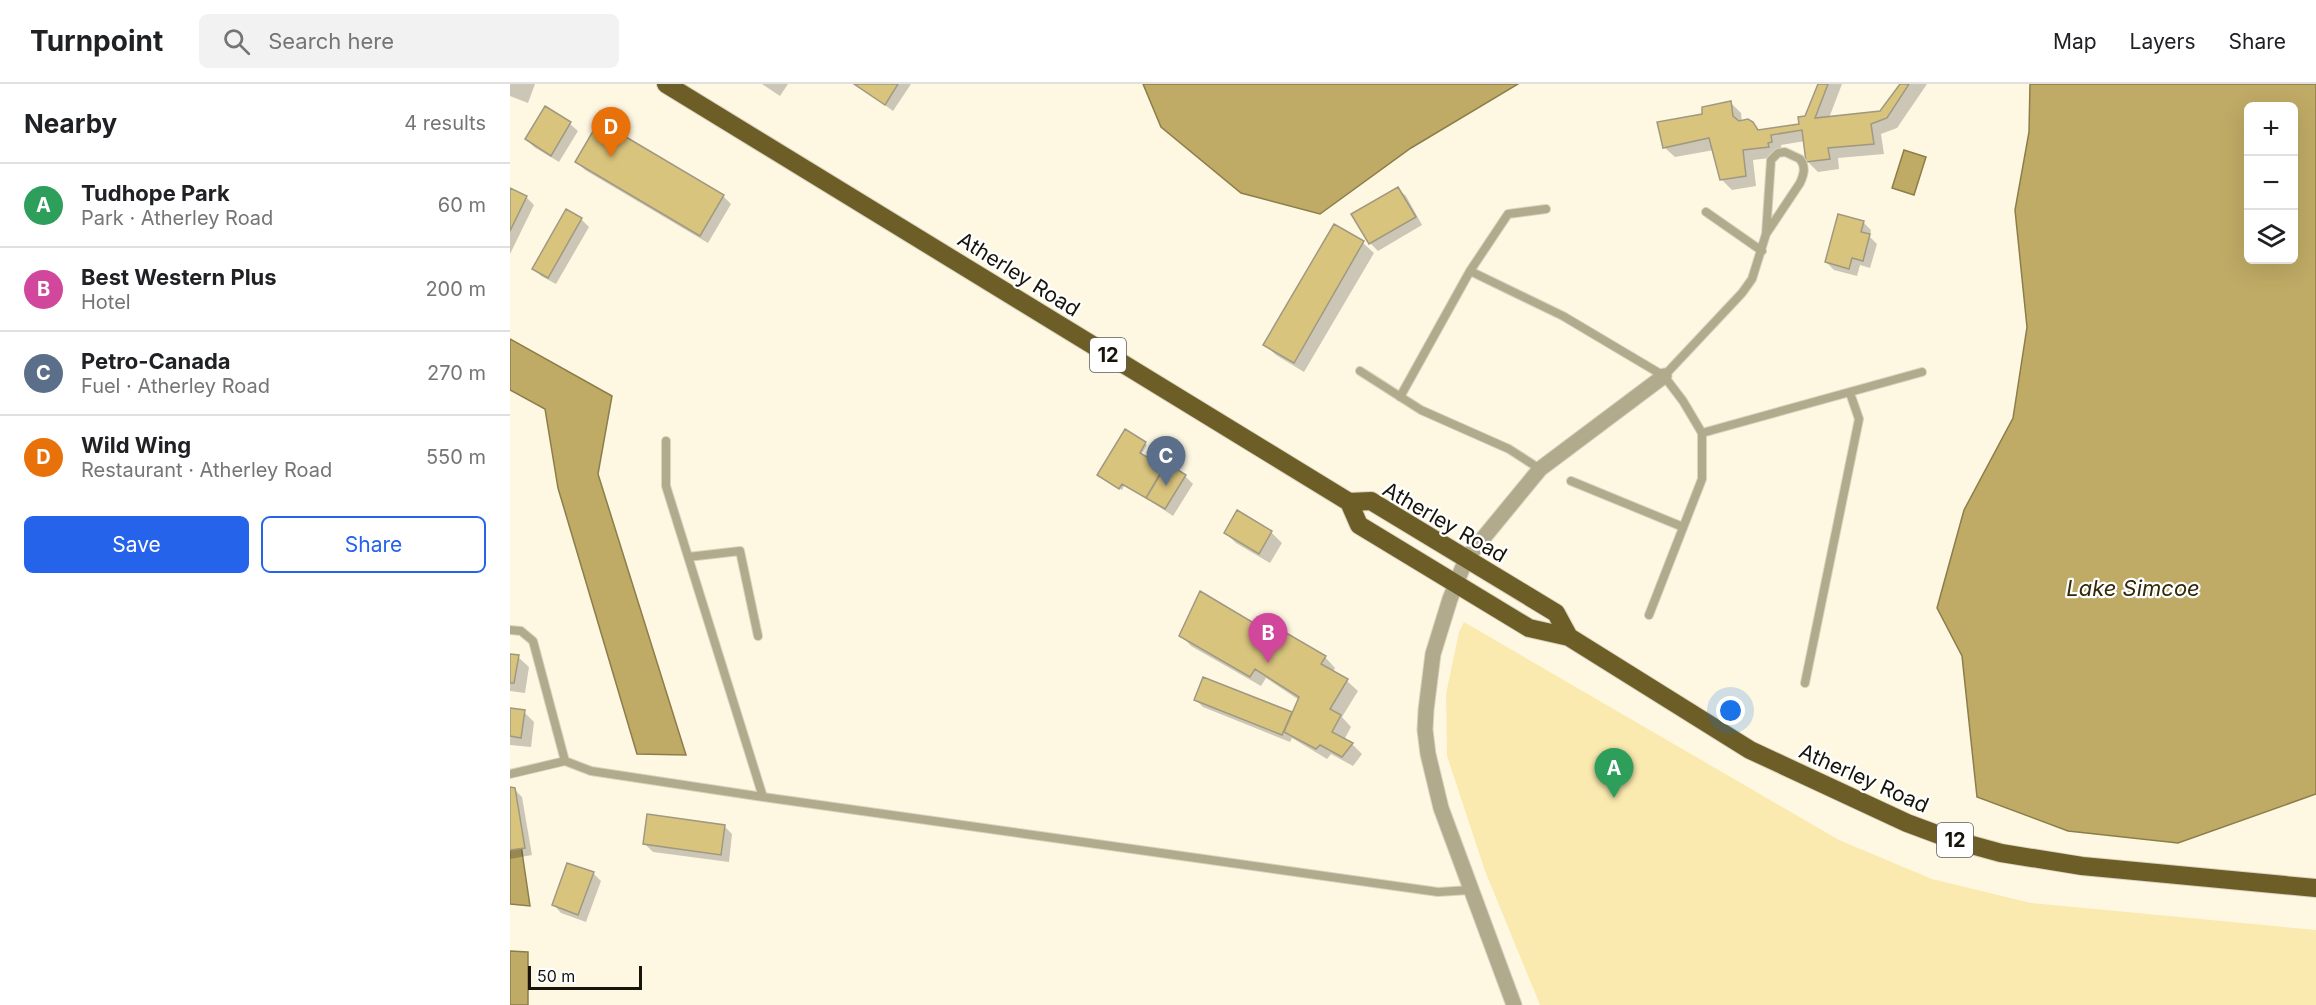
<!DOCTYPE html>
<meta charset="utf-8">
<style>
:root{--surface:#fff;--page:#f2f2f2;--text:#202124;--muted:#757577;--line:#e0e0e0;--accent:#2563eb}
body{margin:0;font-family:Inter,sans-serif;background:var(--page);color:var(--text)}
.controls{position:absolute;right:18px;top:18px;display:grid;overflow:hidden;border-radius:9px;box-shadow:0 6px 24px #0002}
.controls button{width:54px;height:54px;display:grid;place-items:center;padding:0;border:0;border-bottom:2px solid var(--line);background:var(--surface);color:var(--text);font:30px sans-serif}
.scale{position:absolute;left:18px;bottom:15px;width:114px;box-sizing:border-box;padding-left:6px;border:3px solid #16140b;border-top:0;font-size:16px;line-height:21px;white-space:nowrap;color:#16140b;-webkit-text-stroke:4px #fff;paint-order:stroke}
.you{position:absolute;left:1221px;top:627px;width:21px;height:21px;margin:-15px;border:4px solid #fff;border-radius:50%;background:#1a73e8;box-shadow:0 0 0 9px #1a73e833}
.badge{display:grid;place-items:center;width:39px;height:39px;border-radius:50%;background:var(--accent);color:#fff;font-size:20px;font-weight:700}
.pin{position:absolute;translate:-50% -50px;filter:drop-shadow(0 2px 3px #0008)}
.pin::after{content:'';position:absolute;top:32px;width:21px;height:18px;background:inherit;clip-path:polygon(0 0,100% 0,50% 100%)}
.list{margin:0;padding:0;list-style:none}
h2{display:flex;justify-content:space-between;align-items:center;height:78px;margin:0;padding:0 24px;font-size:26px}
h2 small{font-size:20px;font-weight:400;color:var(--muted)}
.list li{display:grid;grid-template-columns:39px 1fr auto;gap:18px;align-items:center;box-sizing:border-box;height:84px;padding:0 24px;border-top:2px solid var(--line)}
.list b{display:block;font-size:22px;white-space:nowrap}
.list p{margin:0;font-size:20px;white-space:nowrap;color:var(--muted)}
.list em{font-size:20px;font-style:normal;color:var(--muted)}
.actions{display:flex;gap:12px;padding:18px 24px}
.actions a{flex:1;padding:14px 0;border:2px solid var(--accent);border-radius:9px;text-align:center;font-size:21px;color:var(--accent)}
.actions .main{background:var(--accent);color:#fff}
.icon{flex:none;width:33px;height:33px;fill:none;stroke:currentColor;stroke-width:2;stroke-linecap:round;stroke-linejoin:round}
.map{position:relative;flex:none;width:1806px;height:921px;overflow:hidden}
header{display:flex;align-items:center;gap:36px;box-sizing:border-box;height:84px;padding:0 30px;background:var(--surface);border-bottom:2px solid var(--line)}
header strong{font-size:28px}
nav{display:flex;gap:33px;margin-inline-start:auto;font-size:21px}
.search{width:420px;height:54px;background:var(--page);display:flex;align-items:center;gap:15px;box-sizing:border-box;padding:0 21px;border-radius:9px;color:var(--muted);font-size:22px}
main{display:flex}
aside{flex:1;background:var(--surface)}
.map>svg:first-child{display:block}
.green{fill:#fbeaaf}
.water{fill:#bfab65;stroke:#8c7e4a;stroke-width:1.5;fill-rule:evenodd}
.shadow{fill:#0003}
.building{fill:#d9c47e;stroke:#a09981;stroke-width:1.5}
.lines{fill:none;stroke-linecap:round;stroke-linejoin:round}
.service-casing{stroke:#d9d4c0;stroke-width:10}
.minor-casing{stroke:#d9d4c0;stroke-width:17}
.trunk-casing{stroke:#d9d4c0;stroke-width:20}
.service{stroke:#b2aa8d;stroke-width:8}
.minor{stroke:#b2aa8d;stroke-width:15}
.trunk{stroke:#6d5d26;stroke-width:18}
.labels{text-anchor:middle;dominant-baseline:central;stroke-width:4.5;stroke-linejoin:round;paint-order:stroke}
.shield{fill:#fff;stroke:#5c5a54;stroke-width:1.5}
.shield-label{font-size:20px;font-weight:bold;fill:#16140b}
.street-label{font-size:21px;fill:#16140b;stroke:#fff}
.water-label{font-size:22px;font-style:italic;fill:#322909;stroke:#fff}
</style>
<header>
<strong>Turnpoint</strong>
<div class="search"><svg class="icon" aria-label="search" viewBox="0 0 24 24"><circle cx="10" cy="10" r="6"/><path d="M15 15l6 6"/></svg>Search here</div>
<nav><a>Map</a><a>Layers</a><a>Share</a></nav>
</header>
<main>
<aside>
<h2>Nearby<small>4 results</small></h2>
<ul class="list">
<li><span class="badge" style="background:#2e9e5b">A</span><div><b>Tudhope Park</b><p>Park · Atherley Road</p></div><em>60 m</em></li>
<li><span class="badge" style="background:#d1479c">B</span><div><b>Best Western Plus</b><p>Hotel</p></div><em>200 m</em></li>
<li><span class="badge" style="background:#5c6f8a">C</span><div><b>Petro-Canada</b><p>Fuel · Atherley Road</p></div><em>270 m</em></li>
<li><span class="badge" style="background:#e8710a">D</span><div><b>Wild Wing</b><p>Restaurant · Atherley Road</p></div><em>550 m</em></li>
</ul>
<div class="actions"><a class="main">Save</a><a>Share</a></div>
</aside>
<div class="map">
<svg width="1806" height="921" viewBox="0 0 1806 921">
<rect width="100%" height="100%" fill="#fef8e3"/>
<path class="green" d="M954 538 1329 756 1422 795 1521 819 1806 846V921H1030L975 787 937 672 936 610 949 548Z"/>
<path class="water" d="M633 0H1008L901 64 810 130 731 109 651 43Z
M1520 0H1806V710L1668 759 1558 747 1467 713 1452 572 1427 524 1454 426 1503 334 1517 243 1505 126 1519 48ZM1738 22H1784V176H1738Z
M1394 66 1416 73 1404 111 1382 104Z
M0 255 102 312 88 390 176 671 127 670 48 404 35 325 0 306Z
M0 706 3 707 20 822 0 820Z
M0 867 18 868V921H0Z"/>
<path class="shadow" d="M0 0H25L18 19 0 12Z
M252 0H278L270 12Z
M346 0H401L383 27Z
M1310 0H1332L1319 34 1371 29 1392 0H1417L1387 44 1371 50 1374 70 1328 74 1329 85 1308 88 1297 77 1295 57 1271 61 1272 68 1268 73 1243 76 1246 102 1222 106 1211 95 1204 66 1165 73 1154 63 1194 32 1220 18 1231 29 1232 38 1242 39 1250 47 1291 41 1296 33Z
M35 24 60 40 68 47 49 78 24 63 16 55Z
M67 78 213 112 221 120 198 159 75 86Z
M0 105 16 113 24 121 0 170Z
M888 105 896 112 912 141 868 167 860 159Z
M1329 132 1354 139 1361 146 1360 153 1367 160 1360 184 1350 181 1347 192 1324 186 1316 178Z
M71 135 79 143 46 200 31 192 24 184Z
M825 142 853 159 864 169 794 288 766 271 755 261Z
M616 347 637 361 631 371 655 386 675 392 683 400 663 432 615 400 612 406 591 393Z
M728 429 761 448 772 459 760 479 726 459 716 449Z
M758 549 815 573 825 584 823 588 837 597 848 607 832 633 841 643 834 656 842 660 852 670 843 682 821 670 817 675 782 654 780 658 693 623 685 615 781 629 783 631 789 616 756 594 751 602 681 562 671 551Z
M0 572 8 573 19 583 15 609 0 607Z
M0 626 14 628 24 638 21 663 0 661Z
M0 705H4L12 713 22 771 0 775Z
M214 742 222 750 219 778 143 768 135 760Z
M83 789 91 797 76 838 51 829 44 821Z"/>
<path class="building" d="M344 0H388L375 21Z
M1308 0H1318L1305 34 1370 27 1390 0H1399L1377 34 1361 40 1364 60 1318 64 1320 75 1296 78 1292 46 1261 51 1262 58 1258 59 1259 63 1233 66 1236 92 1210 96 1199 54 1153 64 1147 38 1192 30V23L1221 17 1223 32 1229 37 1238 35 1243 38 1248 46 1289 40 1288 33 1295 32Z
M35 22 61 38 41 72 15 55Z
M89 37 214 111 190 152 65 78Z
M888 103 906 133 859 160 841 130Z
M0 104 17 112 0 147Z
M56 125 72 134 38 194 22 185Z
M1328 130 1354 137 1351 148 1360 150 1353 177 1342 174 1339 185 1315 178Z
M824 140 854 157 784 279 753 261Z
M615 345 636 358 630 369 654 383 636 414 612 400 609 405 587 391Z
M657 379 676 391 655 425 636 414Z
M727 426 762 447 749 470 714 449Z
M690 507 757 547 761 540 816 572 811 580 838 595 820 625 831 631 822 648 843 659 832 673 810 661 806 665 774 648 789 613 745 585 740 593 669 552Z
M0 570 9 571 4 599H0Z
M693 593 782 628 772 651 684 616Z
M0 624 15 626 11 654 0 652Z
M0 703 5 704 15 764 0 766Z
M137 730 215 741 211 771 133 760Z
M57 779 84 788 68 831 42 821Z"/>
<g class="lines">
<defs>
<path id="service" d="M1196 128 1252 167
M960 187 1053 232 1154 292 1173 317 1192 349V395L1139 531
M850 287 911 326 999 365 1030 385
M1154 292 1232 209 1242 195 1256 150 1290 99C1294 90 1296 83 1290 75L1275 68 1268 69 1261 76 1256 150
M890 313 960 187 998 130 1036 125
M1192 349 1412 288
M156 357V402L253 713
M1061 397 1173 443
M178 473 230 467 248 552
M0 546 11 547 23 557 55 677 81 687 253 713 928 808 960 806
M1295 599 1349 335 1340 309
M0 690 55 677"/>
<path id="minor" d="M1004 921 931 724 918 670 915 646 916 626 923 570 940 515 956 475 1030 385 1154 292"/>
<path id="trunk" d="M156 0 839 418 849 441 1019 544 1059 553 1240 666 1397 739 1440 755 1491 769 1572 782 1806 804
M839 418 861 417 1046 529 1059 553"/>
</defs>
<use href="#service" class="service-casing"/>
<use href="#minor" class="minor-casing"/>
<use href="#trunk" class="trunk-casing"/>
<use href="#service" class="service"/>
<use href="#minor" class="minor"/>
<use href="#trunk" class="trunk"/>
</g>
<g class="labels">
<g class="shield">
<rect x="580" y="254" width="36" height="34" rx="4.5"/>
<rect x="1427" y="739" width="36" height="34" rx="4.5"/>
</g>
<g class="shield-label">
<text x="598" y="271">12</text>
<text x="1445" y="756">12</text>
</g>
<g class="street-label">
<text transform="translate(509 190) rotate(32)">Atherley Road</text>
<text transform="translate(935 438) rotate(30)">Atherley Road</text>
<text transform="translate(1354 694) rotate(24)">Atherley Road</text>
</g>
<g class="water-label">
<text x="1623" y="504">Lake Simcoe</text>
</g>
</g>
</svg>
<div class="controls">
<button>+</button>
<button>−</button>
<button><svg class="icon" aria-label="layers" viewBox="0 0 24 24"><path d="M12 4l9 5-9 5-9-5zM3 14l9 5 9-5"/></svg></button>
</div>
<div class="scale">50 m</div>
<div class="you"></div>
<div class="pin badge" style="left:1104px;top:714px;background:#2e9e5b">A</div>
<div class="pin badge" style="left:758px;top:579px;background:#d1479c">B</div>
<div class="pin badge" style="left:656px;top:402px;background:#5c6f8a">C</div>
<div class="pin badge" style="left:101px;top:73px;background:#e8710a">D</div>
</div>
</main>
